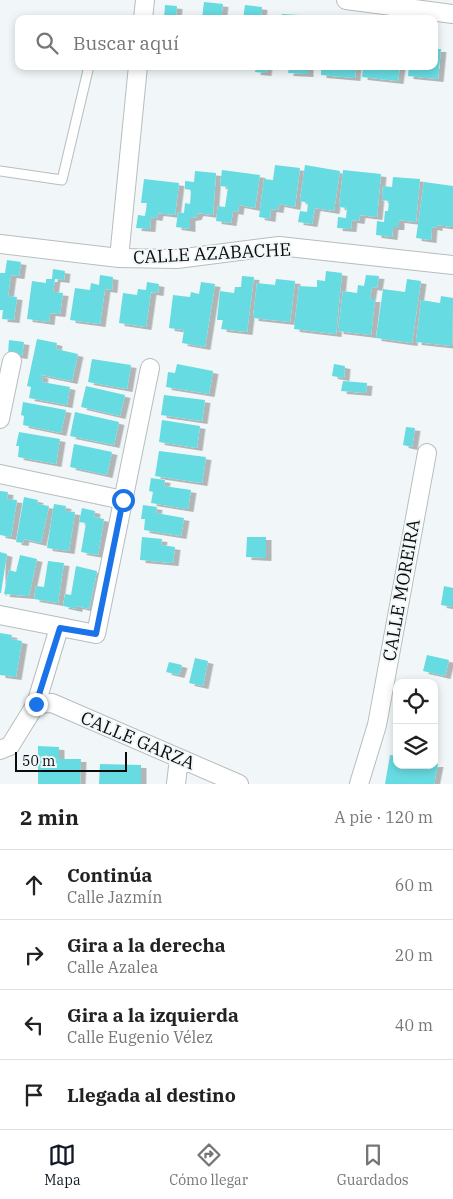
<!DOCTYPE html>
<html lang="es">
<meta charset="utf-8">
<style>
:root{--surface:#fff;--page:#f2f2f2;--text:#222;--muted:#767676;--line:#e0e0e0;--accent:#111827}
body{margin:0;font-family:"IBM Plex Serif",serif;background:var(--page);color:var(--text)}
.controls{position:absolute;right:15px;bottom:15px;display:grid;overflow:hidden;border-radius:10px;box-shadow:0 2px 8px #0003}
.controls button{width:45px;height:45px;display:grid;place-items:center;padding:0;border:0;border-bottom:1px solid var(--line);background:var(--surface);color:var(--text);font:25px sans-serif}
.scale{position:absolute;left:15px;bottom:12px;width:112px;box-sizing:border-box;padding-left:5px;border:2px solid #0a0c0c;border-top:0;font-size:14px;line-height:18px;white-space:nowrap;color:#0a0c0c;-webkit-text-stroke:4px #f1f7f8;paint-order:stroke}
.stop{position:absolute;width:15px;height:15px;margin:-11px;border:4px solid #1a73e8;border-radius:50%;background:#fff}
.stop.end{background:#1a73e8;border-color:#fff;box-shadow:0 1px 5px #0008}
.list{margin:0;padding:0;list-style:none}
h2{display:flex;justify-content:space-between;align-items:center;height:65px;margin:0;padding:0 20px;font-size:21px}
h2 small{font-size:16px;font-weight:400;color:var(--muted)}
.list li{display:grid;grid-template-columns:32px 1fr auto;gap:15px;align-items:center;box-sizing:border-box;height:70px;padding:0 20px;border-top:1px solid var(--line)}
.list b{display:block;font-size:19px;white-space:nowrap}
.list p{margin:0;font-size:16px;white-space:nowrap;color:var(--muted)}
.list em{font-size:16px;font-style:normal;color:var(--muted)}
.icon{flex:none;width:28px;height:28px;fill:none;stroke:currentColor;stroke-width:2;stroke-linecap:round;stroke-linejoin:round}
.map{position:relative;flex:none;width:453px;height:784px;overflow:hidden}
.search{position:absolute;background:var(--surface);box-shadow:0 2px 8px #0003;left:15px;right:15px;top:15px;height:55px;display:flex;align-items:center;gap:12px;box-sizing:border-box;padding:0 18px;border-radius:10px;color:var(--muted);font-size:19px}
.sheet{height:345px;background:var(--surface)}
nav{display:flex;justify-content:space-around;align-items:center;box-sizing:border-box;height:70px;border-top:1px solid var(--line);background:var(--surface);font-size:14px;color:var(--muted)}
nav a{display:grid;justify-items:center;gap:2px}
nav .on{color:var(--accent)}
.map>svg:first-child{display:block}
.building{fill:#66dbe1;filter:url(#shadow)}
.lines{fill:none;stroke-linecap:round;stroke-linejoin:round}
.service-casing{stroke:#b7bdbd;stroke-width:11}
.minor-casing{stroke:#b7bdbd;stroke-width:20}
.service{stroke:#fff;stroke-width:9}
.minor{stroke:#fff;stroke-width:18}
.route{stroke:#1a73e8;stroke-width:6}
.labels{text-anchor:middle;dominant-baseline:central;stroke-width:4;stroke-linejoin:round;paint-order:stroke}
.street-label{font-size:18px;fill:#0a0c0c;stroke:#f1f7f8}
</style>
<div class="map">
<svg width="453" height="784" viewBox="0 0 453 784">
<defs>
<filter id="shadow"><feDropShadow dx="5.5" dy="3" stdDeviation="0" flood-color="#0004"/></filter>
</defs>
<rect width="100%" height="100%" fill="#f1f7f8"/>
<path class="building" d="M204 2 223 4 221 19 202 18Z
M165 5 177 6 176 19H164Z
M245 5 262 7 261 19H243Z
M282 14 300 15V19H281Z
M434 49H441L438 79 408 76 409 66H434Z
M256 66H267L266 73 255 72Z
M289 66H308V74L288 73Z
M321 66H356L355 78 321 75Z
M363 66H400L398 81 362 77Z
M275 165 300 168 295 207 279 204 278 210 271 209 270 219 259 217 264 179 273 180Z
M305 165 340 171 334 211 315 208 312 224 298 222 300 211 307 212 308 203 300 201Z
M222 170 260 175 255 208 239 205 238 212 233 211 231 223 216 221 218 206 225 207 228 187 220 186Z
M343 170 381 174 377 217 360 215 359 221 352 220 351 229 337 228 338 217 346 218 347 208 339 207Z
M195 171 216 173 213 215 198 213 196 217 190 218V229L176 227 178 212 184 213 185 203 190 204 191 190 185 189V181L194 182Z
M393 177 420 179 416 222 399 220V227H393L392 237 376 235 377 221 384 222 385 211H388L389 201 382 200 383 186 392 187Z
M144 179 179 183 175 215 158 213 157 218 151 217 150 229 136 228 138 215 145 216 147 203H141Z
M424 182 453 186V227L437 225V228L432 227 431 240 416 238Z
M7 260 21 262 19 276 11 275 8 296 17 297 14 320 2 319 3 310H0V273H5Z
M53 269 65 271 64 280 55 279 53 292 63 293 60 314 50 313 49 322 27 319 32 281 46 283V279H52Z
M326 271 342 273 336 334 294 329 299 286 317 287V280L325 281Z
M100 275 113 277 112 290 105 289 100 324 70 320 75 288 90 290 91 283 99 285Z
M366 275 379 276 377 288 372 287 370 299H375L371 335 338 331 343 291 357 293 358 285 364 286Z
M242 276 254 277 247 332 221 329 223 320H217L220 291 234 293 235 287H241Z
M276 279 295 281 290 322 253 318 257 283 275 285Z
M407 279 421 281 412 343 376 338 383 289 405 292Z
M147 282 159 284 158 293 151 292 146 327 119 323 123 293 137 295 138 289 146 290Z
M201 282 215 284 205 347 182 343 184 330 169 328 173 295 190 297 191 292 199 294Z
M441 296 453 298 452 346 416 342 421 300 440 303Z
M37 339 57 343 56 349 78 354 72 381 38 374 43 376 42 382 70 387 67 405 29 398 31 387 27 386Z
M9 340 24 342 22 356 8 354Z
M92 359 131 365 127 389 88 382Z
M177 364 213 371 209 394 166 387 168 372 175 373Z
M334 364 345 366 344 378 332 376Z
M343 381 367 383 366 393 341 391Z
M86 386 125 395 120 416 81 407Z
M164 395 205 400 202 421 161 415Z
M23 402 66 410 61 433 23 425 24 416 21 415Z
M75 412 119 422 114 445 70 436Z
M162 420 200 426 197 448 159 442Z
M406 427 415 428 412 447 403 445Z
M19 432 60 439 56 464 18 457 19 446H16Z
M74 444 112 452 107 475 70 467Z
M159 451 206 457 202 483 155 476Z
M151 478 165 480 164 486 191 490 188 509 151 503 153 492 149 491Z
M0 491 8 492 7 499 17 500 11 537 0 535Z
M24 497 38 500 37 504 49 506 41 543 24 539 23 543 16 542Z
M54 504 66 506 65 511 75 512 69 551 47 548Z
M143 505 157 507 156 513 184 518 181 536 144 530 145 519H141Z
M82 508 95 511 94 517 104 519 98 555 81 552 86 523 79 522Z
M142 537 162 539 161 545 175 547 173 563 140 560Z
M247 537H266V558L246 557Z
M0 552 7 554 1 593H0Z
M20 555 37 559 29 596 4 594 9 570 16 572Z
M48 561 64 563 58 603 34 599 36 586 44 587Z
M76 566 97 571 89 609 77 606V609L63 606 65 594 71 595Z
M444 586 453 588V607L441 605Z
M0 633 12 635 11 639 22 641 16 677 0 675Z
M427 655 449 660 445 676 423 671Z
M195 658 208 661 203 686 189 683Z
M169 662 182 665 179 675 166 672Z
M38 746 59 747V759H81L80 784H38Z
M390 755 397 756V765L438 764 434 784H385Z
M100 764 141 765V784H99Z"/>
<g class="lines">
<defs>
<path id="service" d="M0 171 62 180 89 66"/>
<path id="minor" d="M346 0 453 14
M143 19 145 0
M0 244 119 258 177 259 279 246 453 265
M119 258 138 66
M0 419 12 361
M0 474 123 500
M0 615 96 634 150 368
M36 704 52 703 239 784
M0 750 10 746 36 704 59 628
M176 784 179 758
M359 784 377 725 427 453"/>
</defs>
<use href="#service" class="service-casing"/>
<use href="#minor" class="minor-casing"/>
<use href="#service" class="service"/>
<use href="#minor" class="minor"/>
</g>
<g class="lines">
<path class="route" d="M36 704 60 628 96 634 123 500"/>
</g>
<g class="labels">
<g class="street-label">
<text transform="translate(212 253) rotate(-3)">CALLE AZABACHE</text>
<text transform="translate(401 590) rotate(-80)">CALLE MOREIRA</text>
<text transform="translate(138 740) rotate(23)">CALLE GARZA</text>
</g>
</g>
</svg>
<div class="controls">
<button><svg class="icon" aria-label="locate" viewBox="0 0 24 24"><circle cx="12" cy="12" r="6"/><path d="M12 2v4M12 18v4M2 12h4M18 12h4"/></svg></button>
<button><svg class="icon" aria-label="layers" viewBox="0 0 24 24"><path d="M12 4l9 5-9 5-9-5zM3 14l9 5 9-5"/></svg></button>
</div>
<div class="scale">50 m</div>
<div class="stop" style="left:123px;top:500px"></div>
<div class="stop end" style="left:36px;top:704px"></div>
<div class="search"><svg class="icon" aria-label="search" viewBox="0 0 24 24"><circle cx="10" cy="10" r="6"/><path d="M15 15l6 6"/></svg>Buscar aquí</div>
</div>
<section class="sheet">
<h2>2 min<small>A pie · 120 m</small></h2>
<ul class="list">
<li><svg class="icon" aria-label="ahead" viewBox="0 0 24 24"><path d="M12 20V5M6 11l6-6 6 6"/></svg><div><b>Continúa</b><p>Calle Jazmín</p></div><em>60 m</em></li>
<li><svg class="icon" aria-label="right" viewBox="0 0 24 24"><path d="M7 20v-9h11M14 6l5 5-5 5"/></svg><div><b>Gira a la derecha</b><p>Calle Azalea</p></div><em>20 m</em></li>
<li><svg class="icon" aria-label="left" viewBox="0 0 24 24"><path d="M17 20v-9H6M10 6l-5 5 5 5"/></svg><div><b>Gira a la izquierda</b><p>Calle Eugenio Vélez</p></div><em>40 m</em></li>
<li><svg class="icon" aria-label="arrive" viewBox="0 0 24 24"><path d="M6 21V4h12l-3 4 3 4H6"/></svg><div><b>Llegada al destino</b></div></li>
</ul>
</section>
<nav>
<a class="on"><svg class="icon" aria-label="map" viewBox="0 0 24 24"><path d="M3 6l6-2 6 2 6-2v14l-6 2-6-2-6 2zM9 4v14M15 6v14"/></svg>Mapa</a>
<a><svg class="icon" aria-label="directions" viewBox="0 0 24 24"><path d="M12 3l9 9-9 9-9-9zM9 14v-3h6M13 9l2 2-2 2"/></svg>Cómo llegar</a>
<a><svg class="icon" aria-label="saved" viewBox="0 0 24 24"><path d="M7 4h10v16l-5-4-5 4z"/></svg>Guardados</a>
</nav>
